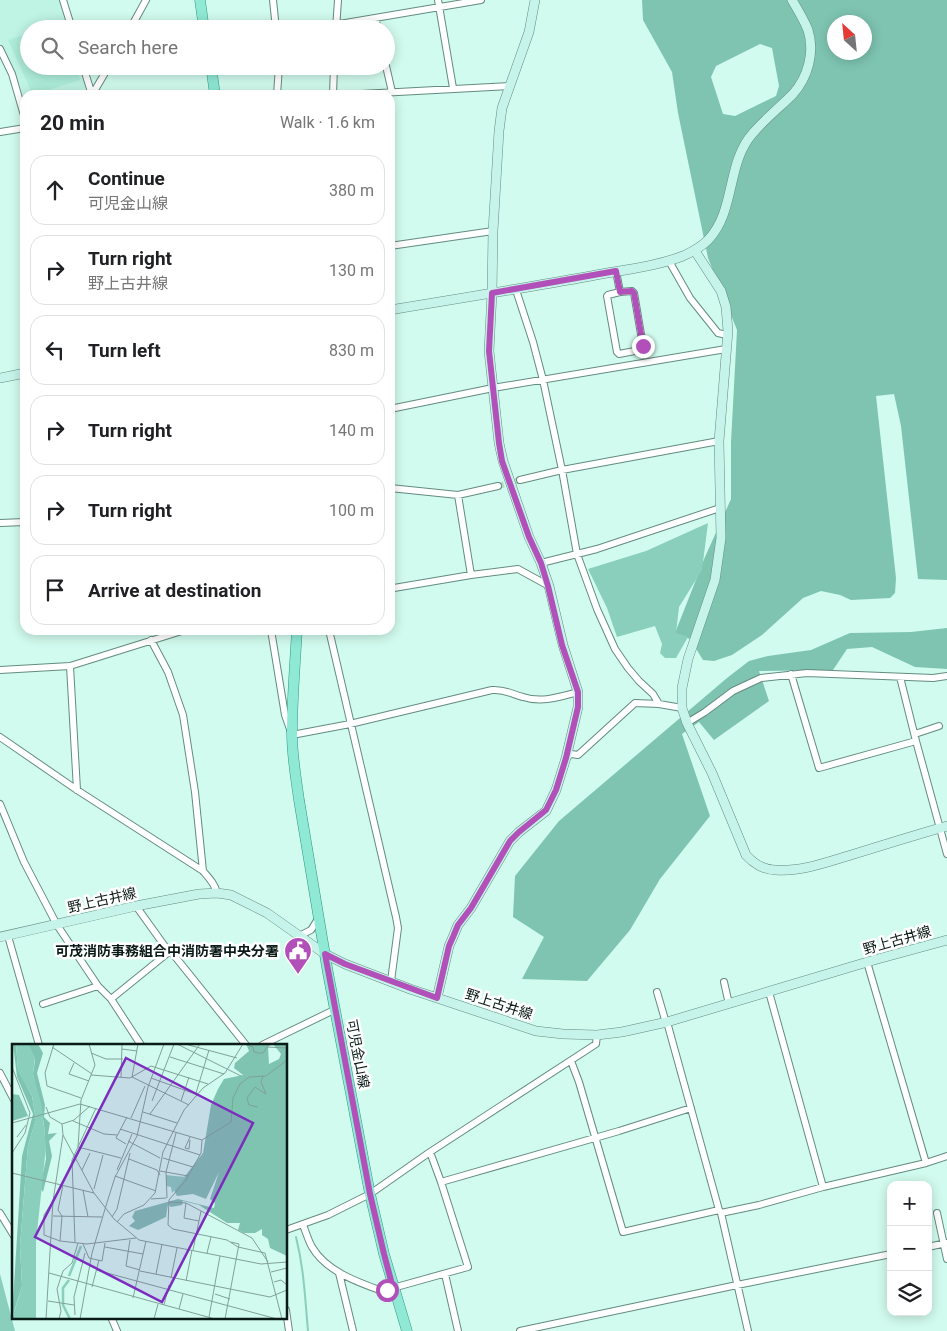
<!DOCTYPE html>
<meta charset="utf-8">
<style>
:root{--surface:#fff;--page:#f2f2f2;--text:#202124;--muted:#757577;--line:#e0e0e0}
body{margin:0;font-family:Roboto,"Noto Sans JP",sans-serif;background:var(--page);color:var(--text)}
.controls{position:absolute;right:15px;bottom:15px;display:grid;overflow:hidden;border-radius:10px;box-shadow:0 2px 12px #0003}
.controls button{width:45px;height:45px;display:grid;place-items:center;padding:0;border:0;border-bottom:1px solid var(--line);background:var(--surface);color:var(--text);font:25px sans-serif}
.compass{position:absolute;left:827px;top:15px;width:45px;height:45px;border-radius:50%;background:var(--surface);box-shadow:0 2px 12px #0003;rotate:333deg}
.stop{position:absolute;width:15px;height:15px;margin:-11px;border:4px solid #b150b8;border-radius:50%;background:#fff}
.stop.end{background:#b150b8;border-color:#fff;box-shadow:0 1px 5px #0008}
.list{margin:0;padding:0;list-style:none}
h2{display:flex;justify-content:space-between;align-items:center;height:65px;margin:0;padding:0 20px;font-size:21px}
h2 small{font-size:16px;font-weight:400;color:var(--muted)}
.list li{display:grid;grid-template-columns:32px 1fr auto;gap:15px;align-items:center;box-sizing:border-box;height:70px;margin:0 10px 10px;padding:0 10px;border:1px solid var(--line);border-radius:15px}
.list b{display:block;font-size:19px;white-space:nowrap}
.list p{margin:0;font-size:16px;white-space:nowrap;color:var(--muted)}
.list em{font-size:16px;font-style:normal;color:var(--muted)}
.icon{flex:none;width:28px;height:28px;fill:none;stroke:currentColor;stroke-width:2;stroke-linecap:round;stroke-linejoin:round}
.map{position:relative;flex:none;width:947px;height:1331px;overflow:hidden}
.search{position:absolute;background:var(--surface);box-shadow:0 2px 12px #0003;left:20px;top:20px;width:375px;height:55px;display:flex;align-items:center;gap:12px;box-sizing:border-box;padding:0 18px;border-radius:28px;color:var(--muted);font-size:19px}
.panel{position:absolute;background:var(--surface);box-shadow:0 2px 12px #0003;left:20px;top:90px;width:375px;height:545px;border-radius:15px}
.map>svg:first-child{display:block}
.built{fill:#bff3e3}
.green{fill:#aeedda}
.forest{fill:#7ec4b1;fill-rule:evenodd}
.water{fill:#89cfbb}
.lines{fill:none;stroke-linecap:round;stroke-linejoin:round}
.stream{stroke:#89cfbb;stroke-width:2}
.street-tunnel{stroke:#b3d9ce;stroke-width:6;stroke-dasharray:6 3;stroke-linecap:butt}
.street-casing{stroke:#648b80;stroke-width:8}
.secondary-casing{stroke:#648b80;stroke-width:10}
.primary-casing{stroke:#309780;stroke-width:11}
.street{stroke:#fff;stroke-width:6}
.secondary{stroke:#c7f4ea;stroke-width:9}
.primary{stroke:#8fe9d5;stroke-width:10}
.route{stroke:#b150b8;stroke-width:6}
.labels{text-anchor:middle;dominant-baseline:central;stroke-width:5;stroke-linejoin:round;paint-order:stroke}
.street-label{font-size:14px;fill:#0a1a16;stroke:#fefefe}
.poi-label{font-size:14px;font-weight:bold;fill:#0a1a16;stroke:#fefefe;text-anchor:end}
.inset-river{fill:none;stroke:#89cfbb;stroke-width:2.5}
.inset-road{fill:none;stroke:#81a198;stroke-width:1}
.view{fill:#7b2cbf;fill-opacity:0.15;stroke:#7b2cbf;stroke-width:2.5}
.inset-edge{fill:none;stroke:#0a1a16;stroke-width:2.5}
</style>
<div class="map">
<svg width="947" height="1331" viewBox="0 0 947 1331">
<rect width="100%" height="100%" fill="#d1fbee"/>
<path class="built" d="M0 0H61L70 29H29V66H82L87 84 82 95H25V104L20 86 0 41Z"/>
<path class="green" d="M29 33V66H76L80 80 33 95 8 40Z"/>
<path class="forest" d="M642 0H947V580L918 579 901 426 894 394 876 396 896 578 895 593 890 598 851 600 840 595 821 591 803 598 762 635 732 655 714 661 703 660 690 639 675 633 705 557 731 499V442L737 330 708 258 678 113 672 72 643 20ZM834 22H864V52H834ZM760 44 772 48 779 86 776 96 735 116 723 114 711 77 716 66Z
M947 628V669L915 667 872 647 847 649 833 670 759 671 769 701 714 740 699 722 682 734 710 816 660 879 630 930 587 981 522 979 544 937 513 917 515 876 559 821 727 678 749 661 768 656 811 650 850 633 911 632Z"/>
<path class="water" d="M708 523 702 570 679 607 676 633 688 637 676 658H665L660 653 662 644 655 626 617 637 607 608 588 569 646 551Z
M0 1274 15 1331H0Z"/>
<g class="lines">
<path class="stream" d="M296 1237C304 1269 305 1298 308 1331"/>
<path class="street-tunnel" d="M498 486 520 480"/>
<defs>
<path id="street" d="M63 0 72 29
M273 0 276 29
M438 0 453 88
M375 18 378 29
M130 29 146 0
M310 29 481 0
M336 29 338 0
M0 49 12 74 25 119
M83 66 92 95
M386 66 392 92
M92 95 109 66
M277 95 279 66
M333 95 334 66
M342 95 510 86
M0 132 25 128
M390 246 493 231
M669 261 690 298 718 333 727 335
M616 271 620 292 608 295 607 296 617 352 619 354 640 350 643 346 634 293 632 291 620 292
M516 290 533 342 543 380 562 470 577 554 597 609 615 649 628 668 639 681 653 694 659 704
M390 409 493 388 726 349
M520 480 562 470 719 441
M390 488 458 495 498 486
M458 495 471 575
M0 523 25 522
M541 563 597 549 720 508
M390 585 394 588 471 575 518 569 549 586
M271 630 285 715 292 735 350 724 492 690C505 689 511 694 523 697 541 703 560 697 578 692
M329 630 396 917 398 928 391 981
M151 640 168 672 183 715 195 792 203 871
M70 666 77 790
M0 670 70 666 185 630
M791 674 819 768 916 741
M900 677 916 741 947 854
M687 723 705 712 733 691 761 678 807 673 933 678 947 676
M915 734 939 726
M0 737 77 790 203 871C209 878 215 884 217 893
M566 758 571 754 578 755 635 703 659 704 682 708
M0 804 24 862 57 925 98 986 111 999 141 1045
M136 906 169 952 173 954 246 1045
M8 936 39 1045
M299 936 311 930 318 919
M867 962 926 1163
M724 982 729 1004
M657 992 666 1023
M769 992 823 1187
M111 999 169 952
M43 1004 98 986
M667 1022 719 1210 721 1213 748 1331
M262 1045 336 1009
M571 1061 579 1082 623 1232 719 1210
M0 1073 14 1100
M441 1182 619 1131 691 1108
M0 1213 14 1236
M721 1213 759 1205 823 1187 926 1163 947 1156
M937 1213 947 1259
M303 1225C306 1232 308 1240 312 1247 326 1271 357 1282 382 1291L468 1267 441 1182 430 1152
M286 1230 328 1215 370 1194 430 1152 596 1044 597 1035
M928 1247 946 1243
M339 1273 353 1331
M445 1274 458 1331
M286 1310 289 1331
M111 1317 117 1331
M520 1331 737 1285 891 1254"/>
<path id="secondary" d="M695 251 721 291 726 307 728 331 719 441 721 538 715 580 688 659 682 688V708L687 723 712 773 746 855C753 863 764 870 776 870 801 872 827 862 851 855 883 845 915 835 947 826
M390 310C457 299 524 288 591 276 622 270 654 267 683 256 692 252 701 247 708 240 736 211 726 163 753 133 765 119 780 107 793 94 808 77 815 52 808 30 804 20 798 10 792 0
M0 378 25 373
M0 937 136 906 199 894 217 893 231 895 267 913 325 954 345 964 410 989 536 1031 563 1034 597 1035 622 1032 667 1022 874 960 947 940
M437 998 449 946 453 937 458 925 471 908 510 841 519 832 546 811 556 790 566 758 578 707V692L563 645 549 586 541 563 529 537 503 461 499 443 489 351 492 293 493 231 499 131 502 108 529 32 535 0"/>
<path id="primary" d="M200 0 204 29
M211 66 215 95
M297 630C295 665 292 700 292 734 292 756 296 778 299 800L328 973 370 1194 384 1254 407 1331"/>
</defs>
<use href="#street" class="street-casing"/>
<use href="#secondary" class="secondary-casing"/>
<use href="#primary" class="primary-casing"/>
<use href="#street" class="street"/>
<use href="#secondary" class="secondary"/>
<use href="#primary" class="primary"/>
</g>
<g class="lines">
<path class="route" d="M387 1290 393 1288 384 1254 370 1194 325 954 345 964 437 998 449 946 453 937 458 925 471 908 510 841 519 832 546 810 556 790 566 758 578 707V692L562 645 548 586 541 563 529 537 502 461 499 443 489 351 492 293 616 271 620 292 632 291 634 293 643 346"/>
</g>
<defs>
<symbol id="civic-pin" viewBox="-11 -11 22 30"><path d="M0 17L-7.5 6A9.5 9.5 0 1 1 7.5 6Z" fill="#b150b8" stroke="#fefefe"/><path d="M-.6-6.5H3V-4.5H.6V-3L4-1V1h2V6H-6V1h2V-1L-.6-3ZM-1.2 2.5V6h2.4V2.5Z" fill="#fff"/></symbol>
</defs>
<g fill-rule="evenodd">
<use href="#civic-pin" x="282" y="935" width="32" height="43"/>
</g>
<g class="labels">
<g class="street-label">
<text transform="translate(102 900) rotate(-13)">野上古井線</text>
<text transform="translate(897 940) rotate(-16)">野上古井線</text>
<text transform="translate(499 1004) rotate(18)">野上古井線</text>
<text transform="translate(358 1054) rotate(79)">可児金山線</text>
</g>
<g class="poi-label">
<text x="279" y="951">可茂消防事務組合中消防署中央分署</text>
</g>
</g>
<g transform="translate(12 1044)">
<rect width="275" height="275" fill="#d1fbee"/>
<path d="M1 0H4L6 26 20 52 24 76 16 101 8 202 10 242 0 274 10 112 21 70 5 33ZM16 0H26L31 9 25 29 33 61 32 73 38 79 36 90 45 89 37 97 40 112 31 148 28 144 34 115 32 80 21 30 23 16ZM234 0H260L256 3 257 20 267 15 269 10 261 0H275V212L258 204 256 195 250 191V185L243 189H232L226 186 228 179H215L187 161 171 157 170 161 159 163 156 160 154 173 135 182 126 186 117 182 123 177 120 173 123 167 166 155 202 164 203 159 198 155 207 128 194 155 181 150 165 152 162 146 191 109 199 61 206 45 212 35 231 31 222 24 223 19 237 7ZM0 50 7 51 16 72 0 77Z" fill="#7ec4b1"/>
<path d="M4 0H16L23 13 21 30 30 63 34 103 24 198V275H0L10 242 8 202 16 101 24 76 20 52 6 27ZM154 131 163 132 174 133 160 149 159 143 154 142Z" fill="#89cfbb"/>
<path class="inset-river" d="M57 232 69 202M57 236 51 244V261L58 275"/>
<path class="inset-road" d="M42 0 33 29 35 42 69 54M165 0 229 32M173 0 225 14M232 0 241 3 242 8 246 9H251L255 3 275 4M40 3 80 30M110 5 125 7M79 9 94 15H111M158 13 212 30M62 19 57 30 77 37M0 23 18 69 13 89 0 109M79 31 118 34 139 22 196 40M109 33 110 0M120 33 177 61M120 33 126 0M139 34 186 51M184 49 197 6M140 57 162 0M169 57 177 33M34 63 38 73 50 80M246 63 237 61 235 54 243 43 254 50 249 38 251 32M131 68 165 79M138 70 188 0M119 74 133 42M61 77 92 90 105 91M0 79 68 60 190 96 219 78 221 54 228 40 237 33 254 32 275 16M50 80 51 91 82 149M50 80 62 76 78 62M108 85 188 111M5 93 14 81M178 96 177 105 173 104 178 93M190 96 189 109 174 136 157 156 156 181 161 185 215 196 226 203 253 209 270 275M116 97 148 114M114 100 104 94 115 73M66 103 69 56 83 21 77 0M66 103 109 114M151 114 181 123M117 115 145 126 148 131M70 126 78 109M105 126 120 90M148 127 176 132M0 129 82 149 102 175 127 196 249 220 275 218M103 132 144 147M82 145 91 111M71 146 76 173M155 154 154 128 164 89M139 155 154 154M41 157 32 171V191L48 197 75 200 124 194M157 158 174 159 240 194 256 218M174 159 172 174 187 177M41 172 90 173M100 173 105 165 118 109M105 178 112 170 132 161 143 149 151 108 172 66 191 44 213 29 231 0M118 196 114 222 128 226M48 197 50 172 46 166 51 141M63 198 60 116 84 64M71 200 77 214 90 217 93 199M93 203 131 210M181 206 189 167M195 209 199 193M84 226 265 275M128 227 258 253 275 246M259 228 275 224M37 229 203 275M144 230 150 200M159 234 165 204M174 237 180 206M262 238 269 236 275 241M80 243 87 216M203 250 218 255M121 254 134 197M36 257 62 261M152 261 157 241M167 265 171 250M63 271 62 253 73 209M197 273 208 212M34 275 41 157 51 91M47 275 49 267 45 245 51 227 60 219 66 199M68 275 80 209 93 165 103 133 125 92 136 43 152 0M142 275 146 260M213 275 227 200 219 198"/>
<path class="view" d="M114 14 241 79 150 258 23 193Z"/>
<rect width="275" height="275" class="inset-edge"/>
</g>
</svg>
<div class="controls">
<button>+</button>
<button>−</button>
<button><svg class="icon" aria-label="layers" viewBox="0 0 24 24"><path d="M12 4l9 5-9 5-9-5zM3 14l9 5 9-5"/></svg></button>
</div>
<svg class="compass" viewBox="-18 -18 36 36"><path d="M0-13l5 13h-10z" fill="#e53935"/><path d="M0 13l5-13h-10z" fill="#757577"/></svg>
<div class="stop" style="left:387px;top:1290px"></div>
<div class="stop end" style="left:643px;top:346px"></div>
<div class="search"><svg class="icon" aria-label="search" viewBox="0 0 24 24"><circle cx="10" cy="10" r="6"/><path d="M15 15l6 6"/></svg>Search here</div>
<section class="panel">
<h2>20 min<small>Walk · 1.6 km</small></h2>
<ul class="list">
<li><svg class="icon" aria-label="ahead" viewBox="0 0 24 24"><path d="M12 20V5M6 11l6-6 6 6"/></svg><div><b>Continue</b><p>可児金山線</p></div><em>380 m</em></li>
<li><svg class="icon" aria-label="right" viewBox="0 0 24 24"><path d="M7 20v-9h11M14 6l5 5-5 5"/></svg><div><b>Turn right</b><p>野上古井線</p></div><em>130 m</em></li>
<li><svg class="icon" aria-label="left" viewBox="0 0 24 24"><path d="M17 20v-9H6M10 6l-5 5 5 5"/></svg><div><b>Turn left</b></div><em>830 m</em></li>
<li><svg class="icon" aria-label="right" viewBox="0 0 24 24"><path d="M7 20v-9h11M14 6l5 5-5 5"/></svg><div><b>Turn right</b></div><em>140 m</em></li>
<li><svg class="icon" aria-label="right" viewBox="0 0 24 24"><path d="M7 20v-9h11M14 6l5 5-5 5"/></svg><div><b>Turn right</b></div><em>100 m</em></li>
<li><svg class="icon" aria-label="arrive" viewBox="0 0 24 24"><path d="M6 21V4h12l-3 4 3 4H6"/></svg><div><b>Arrive at destination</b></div></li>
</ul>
</section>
</div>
